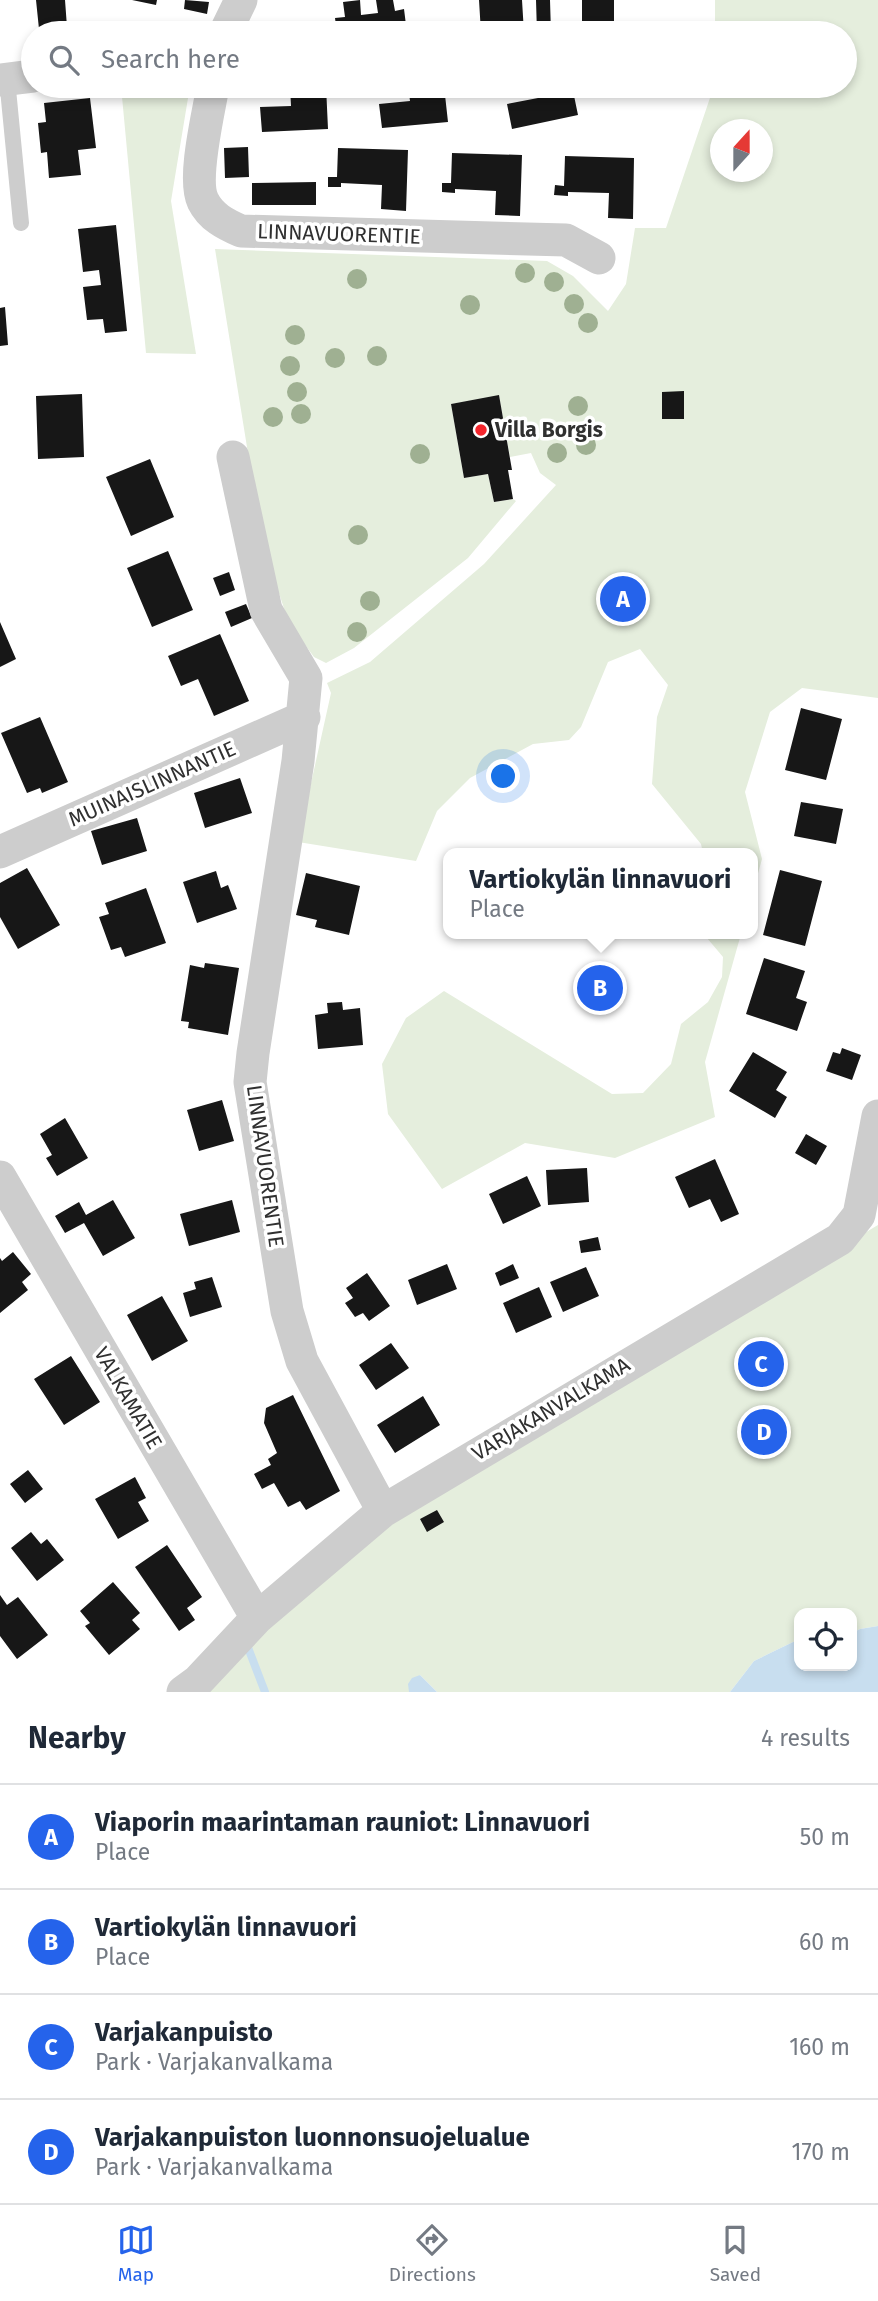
<!DOCTYPE html>
<meta charset="utf-8">
<style>
:root{--surface:#fff;--page:#f2f2f3;--text:#1f2937;--muted:#747a83;--line:#e0e1e3;--accent:#2563eb}
body{margin:0;font-family:"Fira Sans",sans-serif;background:var(--page);color:var(--text)}
.controls{position:absolute;right:21px;bottom:21px;display:grid;overflow:hidden;border-radius:14px;box-shadow:0 4px 10px #0003}
.controls button{width:63px;height:63px;display:grid;place-items:center;padding:0;border:0;border-bottom:2px solid var(--line);background:var(--surface);color:var(--text);font:35px sans-serif}
.compass{position:absolute;left:710px;top:119px;width:63px;height:63px;border-radius:50%;background:var(--surface);box-shadow:0 4px 10px #0003;rotate:21deg}
.you{position:absolute;left:504px;top:777px;width:24px;height:24px;margin:-18px;border:5px solid #fff;border-radius:50%;background:#1a73e8;box-shadow:0 0 0 10px #1a73e833}
.badge{display:grid;place-items:center;width:46px;height:46px;border-radius:50%;background:var(--accent);color:#fff;font-size:23px;font-weight:700}
.pin{position:absolute;translate:-50% -50%;border:4px solid #fff;box-shadow:0 2px 7px #0006}
.popup{position:absolute;left:443px;top:848px;width:315px;height:91px;box-sizing:border-box;display:grid;place-content:center;border-radius:14px;background:var(--surface);filter:drop-shadow(0 2px 5px #0005);font-size:23px;white-space:nowrap;color:var(--muted)}
.popup b{font-size:26px;color:var(--text)}
.popup::after{content:'';position:absolute;left:50%;top:100%;margin-left:-14px;border:14px solid transparent;border-top-color:var(--surface)}
.list{margin:0;padding:0;list-style:none}
h2{display:flex;justify-content:space-between;align-items:center;height:91px;margin:0;padding:0 28px;font-size:30px}
h2 small{font-size:23px;font-weight:400;color:var(--muted)}
.list li{display:grid;grid-template-columns:46px 1fr auto;gap:21px;align-items:center;box-sizing:border-box;height:105px;padding:0 28px;border-top:2px solid var(--line)}
.list b{display:block;font-size:26px;white-space:nowrap}
.list p{margin:0;font-size:23px;white-space:nowrap;color:var(--muted)}
.list em{font-size:23px;font-style:normal;color:var(--muted)}
.icon{flex:none;width:38px;height:38px;fill:none;stroke:currentColor;stroke-width:2;stroke-linecap:round;stroke-linejoin:round}
.map{position:relative;flex:none;width:878px;height:1692px;overflow:hidden}
.search{position:absolute;background:var(--surface);box-shadow:0 4px 10px #0003;left:21px;right:21px;top:21px;height:77px;display:flex;align-items:center;gap:18px;box-sizing:border-box;padding:0 24px;border-radius:38px;color:var(--muted);font-size:26px}
.sheet{height:511px;background:var(--surface)}
nav{display:flex;justify-content:space-around;align-items:center;box-sizing:border-box;height:98px;border-top:2px solid var(--line);background:var(--surface);font-size:19px;color:var(--muted)}
nav a{display:grid;justify-items:center;gap:4px}
nav .on{color:var(--accent)}
.map>svg:first-child{display:block}
.green{fill:#e5eedd;fill-rule:evenodd}
.water{fill:#c8deef}
.lines{fill:none;stroke-linecap:round;stroke-linejoin:round}
.stream{stroke:#c8deef;stroke-width:8}
.building{fill:#171717}
.lane{stroke:#cdcdcd;stroke-width:16}
.street{stroke:#cdcdcd;stroke-width:33}
.tree{fill:#9fb092}
.poi-dot{fill:#f4252c;stroke:#fff;stroke-width:2.5}
.labels{text-anchor:middle;dominant-baseline:central;stroke-width:7;stroke-linejoin:round;paint-order:stroke}
.street-label{font-size:21px;fill:#303030;stroke:#fff}
.poi-label{font-size:21px;font-weight:bold;fill:#303030;stroke:#fff;text-anchor:start}
</style>
<div class="map">
<svg width="878" height="1692" viewBox="0 0 878 1692">
<rect width="100%" height="100%" fill="#fff"/>
<path class="green" d="M715 0H878V698L802 688 770 712 745 792 762 859 752 895V853H703L701 844 652 784 657 717 668 685 640 649 608 662 581 727 569 740 533 744 470 778 437 811 416 861 298 842 331 693 327 683 370 662 484 564 556 485 540 473 531 453 510 457 499 396 451 404 464 478 488 474 494 502 513 499 516 501 468 558 354 648 326 663 314 657 289 623 263 546 215 249 547 261 573 276 608 311 626 284 635 228H666L714 86H845V33H715ZM720 130H762V172H720Z
M121 86H190L171 201 196 354 146 353Z
M707 934H741L705 1062 715 1117 615 1158 525 1143 442 1189 388 1114 382 1064 406 1018 444 991 612 1094 643 1093 671 1064 681 1024 708 1002 722 977 723 957 707 938Z
M878 1225V1626L860 1629 852 1633V1613H799V1642H793L754 1661 730 1692H437L420 1675 409 1687V1692H198L265 1626 414 1500Z"/>
<path class="water" d="M878 1626V1692H730L754 1661 793 1642H799V1666H852V1633L860 1629Z
M420 1675 437 1692H409L408 1684 412 1678Z"/>
<g class="lines">
<path class="stream" d="M247 1645 265 1692"/>
</g>
<path class="building" d="M36 0H65L67 27 39 29Z
M132 0H157L156 5Z
M185 0 209 2 207 14 184 9Z
M360 0 361 15 378 13 376 0H393L395 11 404 9 407 33H337L335 18 345 17 343 2Z
M479 0H522L524 33H481Z
M536 0H550L551 33H537Z
M582 0H614V32L582 33Z
M160 86H177V90L160 91Z
M290 86H326L328 129 262 132 260 107 291 106Z
M408 86H444L448 122 382 128 379 104 410 101Z
M535 86H572L578 115 512 129 507 104 538 98Z
M90 98 96 148 78 150 81 175 49 178 47 152 41 153 38 123 46 122 44 103Z
M248 147 249 177 225 178 224 148Z
M338 148 408 150 406 211 381 209 382 185 341 183V187H328V177H337Z
M452 153 522 155 520 216 495 215 496 191 455 189V193L442 192V183H451Z
M565 156 634 158 633 219 608 218 609 193 568 192V196L554 195 555 185 564 186Z
M316 182V205H252V183Z
M116 225 127 331 105 333 103 319 87 320 83 287 101 285 99 270 83 272 78 229Z
M5 307 8 345 0 346V308Z
M684 391V419H662V392Z
M82 394 84 457 38 459 36 396Z
M499 395 512 470H508L513 499 494 502 488 474 464 478 451 404Z
M150 459 174 517 131 536 106 477Z
M168 551 193 610 152 627 127 568Z
M229 572 235 590 220 596 213 578Z
M246 604 252 618 231 627 225 612Z
M0 622 16 659 0 667Z
M220 634 249 701 214 716 198 679 181 686 168 656Z
M801 708 842 719 826 780 785 770Z
M40 717 68 782 42 793 40 788 27 793 1 733Z
M240 778 252 813 205 828 194 793Z
M801 802 843 809 836 844 794 836Z
M137 818 147 851 102 865 91 831Z
M27 868 60 925 18 949 0 917V883Z
M780 870 822 881 805 946 763 935Z
M216 871 221 888 228 885 237 909 197 923 183 882Z
M306 873 360 886 349 935 315 927 317 920 296 915Z
M146 888 166 943 125 957 121 947 111 950 99 917 109 914 105 903Z
M764 958 805 971 796 998 807 1002 797 1031 746 1014Z
M205 963 239 968 228 1035 188 1028 189 1022 181 1021 190 965 204 968Z
M342 1002 343 1010 360 1008 363 1045 318 1049 315 1015 328 1013 327 1003Z
M842 1048 861 1055 852 1080 826 1071 833 1052 840 1054Z
M753 1052 787 1072 776 1090 787 1097 775 1118 729 1091Z
M222 1100 234 1141 199 1151 187 1110Z
M65 1118 88 1158 57 1176 46 1158 52 1155 40 1134Z
M806 1134 827 1146 816 1165 795 1153Z
M715 1159 739 1214 721 1222 710 1199 689 1208 675 1177Z
M587 1168 589 1202 548 1205 546 1170Z
M527 1176 541 1206 503 1224 489 1194Z
M113 1200 135 1238 103 1256 84 1223 65 1233 55 1216 79 1202 86 1215Z
M232 1200 240 1232 189 1246 180 1214Z
M598 1237 601 1250 581 1253 579 1241Z
M13 1252 31 1274 22 1282 28 1290 0 1313V1258L2 1261Z
M447 1264 457 1289 417 1305 408 1280Z
M513 1264 519 1278 500 1286 495 1273Z
M586 1267 599 1296 563 1312 550 1282Z
M367 1273 390 1306 369 1321 363 1313 355 1317 345 1303 353 1298 346 1288Z
M212 1277 222 1307 190 1317 183 1293 196 1289 194 1282Z
M539 1287 552 1317 516 1333 503 1303Z
M162 1296 188 1341 152 1361 127 1315Z
M391 1343 409 1368 376 1390 359 1365Z
M71 1356 100 1402 64 1425 34 1379Z
M293 1395 340 1491 306 1510 300 1501 288 1507 274 1483 262 1489 254 1474 271 1465 268 1459 277 1453 264 1423 266 1408Z
M423 1396 440 1425 395 1453 377 1425Z
M28 1470 43 1489 25 1503 10 1484Z
M135 1477 146 1498 138 1502 149 1521 118 1539 95 1499Z
M437 1510 444 1522 427 1532 420 1519Z
M31 1532 41 1544 47 1539 64 1560 37 1581 11 1548Z
M167 1545 202 1597 187 1608 195 1620 179 1631 135 1567Z
M113 1582 140 1613 132 1620 140 1629 109 1655 85 1626 90 1623 80 1611Z
M0 1595 7 1605 18 1597 48 1635 17 1659 0 1636Z"/>
<g class="lines">
<path class="lane" d="M7 79 21 223"/>
<path class="street" d="M225 33 241 0
M0 80 33 76
M213 86C209 111 192 179 203 201 211 217 225 224 241 231L566 240 599 258
M233 457 266 610 306 678 298 761 253 1053 250 1082 287 1311 302 1361 383 1511
M0 852 304 717
M0 1177 257 1618
M183 1692 198 1681 257 1618 383 1511 840 1239 859 1215 878 1116"/>
</g>
<g class="tree">
<circle cx="525" cy="273" r="10"/>
<circle cx="357" cy="279" r="10"/>
<circle cx="554" cy="282" r="10"/>
<circle cx="574" cy="304" r="10"/>
<circle cx="470" cy="305" r="10"/>
<circle cx="588" cy="323" r="10"/>
<circle cx="295" cy="335" r="10"/>
<circle cx="377" cy="356" r="10"/>
<circle cx="335" cy="358" r="10"/>
<circle cx="290" cy="366" r="10"/>
<circle cx="297" cy="392" r="10"/>
<circle cx="578" cy="406" r="10"/>
<circle cx="301" cy="414" r="10"/>
<circle cx="273" cy="417" r="10"/>
<circle cx="586" cy="445" r="10"/>
<circle cx="557" cy="453" r="10"/>
<circle cx="420" cy="454" r="10"/>
<circle cx="358" cy="535" r="10"/>
<circle cx="370" cy="601" r="10"/>
<circle cx="357" cy="632" r="10"/>
</g>
<circle class="poi-dot" cx="481" cy="430" r="7"/>
<g class="labels">
<g class="street-label">
<text transform="translate(339 234) rotate(2)">LINNAVUORENTIE</text>
<text transform="translate(152 784) rotate(-24)">MUINAISLINNANTIE</text>
<text transform="translate(265 1166) rotate(82)">LINNAVUORENTIE</text>
<text transform="translate(128 1398) rotate(60)">VALKAMATIE</text>
<text transform="translate(551 1409) rotate(-31)">VARJAKANVALKAMA</text>
</g>
<g class="poi-label">
<text x="495" y="430">Villa Borgis</text>
</g>
</g>
</svg>
<div class="controls">
<button><svg class="icon" aria-label="locate" viewBox="0 0 24 24"><circle cx="12" cy="12" r="6"/><path d="M12 2v4M12 18v4M2 12h4M18 12h4"/></svg></button>
</div>
<svg class="compass" viewBox="-18 -18 36 36"><path d="M0-13l5 13h-10z" fill="#e53935"/><path d="M0 13l5-13h-10z" fill="#747a83"/></svg>
<div class="you"></div>
<div class="pin badge" style="left:623px;top:599px">A</div>
<div class="pin badge" style="left:600px;top:988px">B</div>
<div class="popup"><b>Vartiokylän linnavuori</b>Place</div>
<div class="pin badge" style="left:761px;top:1364px">C</div>
<div class="pin badge" style="left:764px;top:1432px">D</div>
<div class="search"><svg class="icon" aria-label="search" viewBox="0 0 24 24"><circle cx="10" cy="10" r="6"/><path d="M15 15l6 6"/></svg>Search here</div>
</div>
<section class="sheet">
<h2>Nearby<small>4 results</small></h2>
<ul class="list">
<li><span class="badge">A</span><div><b>Viaporin maarintaman rauniot: Linnavuori</b><p>Place</p></div><em>50 m</em></li>
<li><span class="badge">B</span><div><b>Vartiokylän linnavuori</b><p>Place</p></div><em>60 m</em></li>
<li><span class="badge">C</span><div><b>Varjakanpuisto</b><p>Park · Varjakanvalkama</p></div><em>160 m</em></li>
<li><span class="badge">D</span><div><b>Varjakanpuiston luonnonsuojelualue</b><p>Park · Varjakanvalkama</p></div><em>170 m</em></li>
</ul>
</section>
<nav>
<a class="on"><svg class="icon" aria-label="map" viewBox="0 0 24 24"><path d="M3 6l6-2 6 2 6-2v14l-6 2-6-2-6 2zM9 4v14M15 6v14"/></svg>Map</a>
<a><svg class="icon" aria-label="directions" viewBox="0 0 24 24"><path d="M12 3l9 9-9 9-9-9zM9 14v-3h6M13 9l2 2-2 2"/></svg>Directions</a>
<a><svg class="icon" aria-label="saved" viewBox="0 0 24 24"><path d="M7 4h10v16l-5-4-5 4z"/></svg>Saved</a>
</nav>
